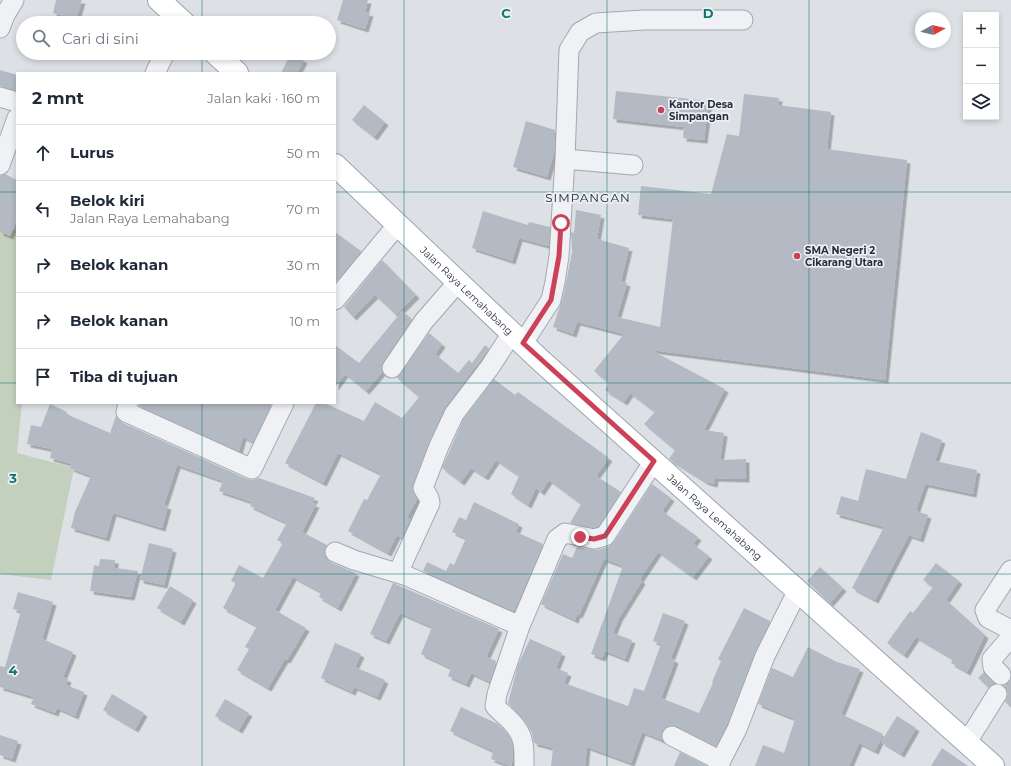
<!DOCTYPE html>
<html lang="id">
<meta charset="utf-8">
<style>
:root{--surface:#fff;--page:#f6f6f7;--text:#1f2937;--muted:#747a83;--line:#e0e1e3}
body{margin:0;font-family:Montserrat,sans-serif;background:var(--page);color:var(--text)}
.controls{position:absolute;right:12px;top:12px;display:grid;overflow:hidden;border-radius:0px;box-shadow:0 2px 6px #0003}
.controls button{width:36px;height:36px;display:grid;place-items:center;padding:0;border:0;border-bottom:1px solid var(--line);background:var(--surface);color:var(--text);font:20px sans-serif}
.compass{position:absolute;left:915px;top:12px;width:36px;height:36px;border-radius:50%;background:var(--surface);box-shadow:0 2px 6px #0003;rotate:82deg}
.stop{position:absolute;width:12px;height:12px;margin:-9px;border:3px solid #cc4158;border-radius:50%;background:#fff}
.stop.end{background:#cc4158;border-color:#fff;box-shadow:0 1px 4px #0008}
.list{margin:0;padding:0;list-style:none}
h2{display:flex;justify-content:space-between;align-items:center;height:52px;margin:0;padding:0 16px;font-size:17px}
h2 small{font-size:13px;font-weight:400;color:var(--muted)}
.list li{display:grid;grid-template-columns:26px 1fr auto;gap:12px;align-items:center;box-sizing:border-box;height:56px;padding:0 16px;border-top:1px solid var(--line)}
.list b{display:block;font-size:15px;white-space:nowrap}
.list p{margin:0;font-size:13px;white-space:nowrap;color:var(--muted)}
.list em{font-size:13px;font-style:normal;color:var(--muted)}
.icon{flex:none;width:22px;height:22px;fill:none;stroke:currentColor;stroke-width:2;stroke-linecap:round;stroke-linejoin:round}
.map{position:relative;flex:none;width:1011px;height:766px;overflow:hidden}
.search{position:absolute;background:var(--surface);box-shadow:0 2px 6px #0003;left:16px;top:16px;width:320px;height:44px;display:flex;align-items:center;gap:10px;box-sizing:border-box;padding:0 14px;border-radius:22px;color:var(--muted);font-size:15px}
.panel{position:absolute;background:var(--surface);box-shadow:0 2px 6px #0003;left:16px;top:72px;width:320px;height:332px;border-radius:0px}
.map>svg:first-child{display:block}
.green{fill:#c3d0be}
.building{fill:#b4bac3;filter:url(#shadow)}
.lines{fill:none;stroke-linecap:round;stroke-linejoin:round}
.minor-casing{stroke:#a2a8b0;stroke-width:21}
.primary-casing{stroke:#9ca5b2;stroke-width:24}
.minor{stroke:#eff1f5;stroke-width:19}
.primary{stroke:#fff;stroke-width:22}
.route{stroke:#cc4158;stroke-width:5}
.grid{fill:none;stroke:#0f766e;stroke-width:1;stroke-opacity:0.55}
.poi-dot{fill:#cc4158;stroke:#eceff4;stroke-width:1.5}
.labels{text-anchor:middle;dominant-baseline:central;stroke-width:3.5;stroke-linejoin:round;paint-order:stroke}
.poi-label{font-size:10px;font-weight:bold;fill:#262f3d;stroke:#eceff4;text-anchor:start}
.street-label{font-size:10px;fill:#262f3d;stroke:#eceff4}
.quarter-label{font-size:12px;letter-spacing:1px;fill:#19202d;stroke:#eceff4}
.grid-label{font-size:13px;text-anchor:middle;font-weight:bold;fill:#0f766e;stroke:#eceff4;stroke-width:3.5;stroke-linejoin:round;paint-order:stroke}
</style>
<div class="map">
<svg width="1011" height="766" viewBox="0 0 1011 766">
<defs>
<filter id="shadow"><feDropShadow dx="3.5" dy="3.5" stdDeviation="0" flood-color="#0004"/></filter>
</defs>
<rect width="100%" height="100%" fill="#dde1e6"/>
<path class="green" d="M0 229 17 230V403H22L17 453 74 468 51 580 0 574Z"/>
<path class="building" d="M56 0H82L76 20 53 13Z
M343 0H368L365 12 370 13 365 29 337 20Z
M291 53 304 60 297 73H281Z
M0 70 17 75V91L0 86Z
M616 91 709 101 704 140 683 138 684 127 613 119Z
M744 94 779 98 778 105 831 112 827 149 907 160 885 380 651 350 725 389 704 430 724 433 720 460 746 459V479L715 478 714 484 706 482 669 459 675 450 644 424 655 412 630 393 624 402 605 390 609 383 594 371 624 334 577 322 573 334 553 327 563 297 572 252 571 232 574 233 576 210 601 215 597 239 629 248 621 281 627 283 617 317 660 327 673 219 638 215 641 186 711 194 727 134 739 136Z
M364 105 385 122 374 137 352 120Z
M526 121 555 130 554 153 547 177 513 167Z
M5 174 17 180V219L10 236 0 232V176Z
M483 211 528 225 529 222 550 227 549 246 519 238 512 261 472 248Z
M335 232 361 251 335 283Z
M382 260 416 295 396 315 375 295 353 317 344 307Z
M402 311 412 319 383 362 382 372 366 391 345 374 335 387V345L359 363Z
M429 333 442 344 435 354 458 373 469 360 472 363 485 345 489 348 444 409 429 442 413 484 412 489 417 499 407 517 410 519 402 538 397 535 388 553 348 531 364 499 367 500 381 474 338 453 323 483 285 463 316 403H324L364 421 375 402 402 418 419 397 397 378Z
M494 379 515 395 518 392 609 458 596 476 621 492 598 526 594 528 570 523 581 504 549 480 541 492 536 488 528 505 511 494 519 476 496 460 485 477 471 468 461 482 442 468 463 420Z
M139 403H272L253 442 243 437 239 451 139 406Z
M50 404 67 412 66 414 110 433 116 416 121 422 247 479 253 480 259 478 315 498 312 503 316 504 302 532 327 545 324 554 330 562 356 573 338 608 319 597 321 592 293 577 275 610 306 628 287 660 285 659 268 688 237 670 249 649 245 647 257 626 223 608 236 583 231 581 239 565 263 578 283 543 277 540 287 523 250 506 252 502 219 491 223 481 177 465 164 505 168 506 162 528 113 513 106 538 71 528 75 512 91 476 70 468 72 464 50 458 52 449 27 444 31 425 41 427Z
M921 432 942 440 935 461 977 470 973 494 925 484 916 511 928 515 920 539 909 535 875 600 852 588 884 527 836 514 841 496 858 501 866 469 906 479Z
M652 484 671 498 662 511 698 537 693 544 709 556 693 577 658 552 640 579 642 581 619 618 613 633 632 640 625 659 605 651 602 658 591 654 623 566 604 559 579 615 577 614 575 620 541 604 563 554 572 558 577 547 597 550 608 547 614 542Z
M474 502 519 524 516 532 543 544 514 611 423 571 427 562 446 571 450 563 454 565 466 538 452 532 459 517 466 520Z
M149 543 173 549 164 585 140 580Z
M100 559 115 560V568L138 571 131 597 90 591 94 565 99 566Z
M936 563 959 581 946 600 985 635 967 672 951 663 953 659 916 637 904 655 887 643 910 611 913 613 933 587 923 580Z
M820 567 843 588 830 603 807 581Z
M393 583 499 629 486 657 496 661 490 682 471 673 466 684 448 676 451 668 421 654 432 627 400 613 386 641 370 634Z
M170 586 193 600 181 622 157 608Z
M18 592 53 602 42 639 73 652 63 677 68 679 66 685 84 692 75 716 57 708 55 713 31 704 34 697 0 687V666L5 667 21 611 13 609Z
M744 608 770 621 755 652 727 724 716 746 677 726 671 725 662 731V740L642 732 631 763 587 747 585 766H551L553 748 534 743 532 733 524 720 508 703 518 665 530 639 562 653 556 668 568 673 564 683 628 706 634 688 644 691 661 644 653 641 663 613 685 621 671 658 675 660 661 698 699 713 713 683 712 682 721 661 718 659Z
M335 643 361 654 355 667 385 680 377 697 354 687 352 692 321 678Z
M808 647 837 662 860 669 841 714 883 734 875 751 859 743 849 766H755L763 745 784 753 795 719 758 704 772 668 793 677Z
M984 672 995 684 988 687 978 678Z
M1011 679V707L1005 702 1008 694 1004 686Z
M112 694 144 713 135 729 103 710Z
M225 699 249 713 239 730 215 716Z
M461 707 498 724 504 730 512 744 513 758 511 766 491 759 493 751 450 731Z
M897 716 916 728 901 754 881 742Z
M0 735 18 741 12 759 0 755Z
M942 748 968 766H931Z
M680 752 707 766H674Z"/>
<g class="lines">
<defs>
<path id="minor" d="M0 28 5 15 14 0
M155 73 165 53
M0 97 17 102
M565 159 633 165
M0 165 17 118
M335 300 398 224
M523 343 551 300 555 282 559 256 565 159 569 50 580 32 596 23 644 20H743
M392 368 424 321 458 282
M128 403 126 412 252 469 284 403
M335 552 354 560 407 576 520 626
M1011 570 985 610 988 618 1011 630
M398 573 430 503 429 498 423 488 439 446 454 414 490 367 512 333
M1001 675 993 667 992 659 1011 637
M672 736 721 761
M967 742 997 694
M524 766C524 754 525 739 517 729 512 720 502 714 495 706L497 694 520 626 557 539 565 533 594 539 605 536 654 461
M718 766 737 729 765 656 798 590"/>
<g id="primary">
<path d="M159 0 184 23"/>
<path d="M215 53 237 73"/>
<path id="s1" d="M335 165 539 359 993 766"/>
</g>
</defs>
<use href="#minor" class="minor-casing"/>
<use href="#primary" class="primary-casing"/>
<use href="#minor" class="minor"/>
<use href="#primary" class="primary"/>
</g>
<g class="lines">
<path class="route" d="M561 223 559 256 551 300 523 343 654 461 605 536 594 539 580 537"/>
</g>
<path class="grid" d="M202 0V23M404 0V766M607 0V766M809 0V766M202 53V73M0 192H17M335 192H1011M0 383H17M335 383H1011M202 403V766M0 574H1011"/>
<g class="poi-dot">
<circle cx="661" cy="110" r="4"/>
<circle cx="797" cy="256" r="4"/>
</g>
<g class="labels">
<g class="poi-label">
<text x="669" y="104">Kantor Desa<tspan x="669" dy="12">Simpangan</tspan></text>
<text x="805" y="250">SMA Negeri 2<tspan x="805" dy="12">Cikarang Utara</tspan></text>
</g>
<g class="street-label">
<text stroke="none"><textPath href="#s1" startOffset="182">Jalan Raya Lemahabang</textPath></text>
<text stroke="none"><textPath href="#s1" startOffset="518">Jalan Raya Lemahabang</textPath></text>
</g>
<g class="quarter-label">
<text x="588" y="197">SIMPANGAN</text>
</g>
</g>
<g class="grid-label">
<text x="506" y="18">C</text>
<text x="708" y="18">D</text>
<text x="13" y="483">3</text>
<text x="13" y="675">4</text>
</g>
</svg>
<div class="controls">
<button>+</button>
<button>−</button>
<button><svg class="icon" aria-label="layers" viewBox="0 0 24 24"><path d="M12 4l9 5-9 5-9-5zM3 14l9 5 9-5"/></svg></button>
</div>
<svg class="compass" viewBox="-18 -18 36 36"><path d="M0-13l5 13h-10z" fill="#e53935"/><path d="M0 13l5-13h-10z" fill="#747a83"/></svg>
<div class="stop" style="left:561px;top:223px"></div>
<div class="stop end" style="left:580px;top:537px"></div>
<div class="search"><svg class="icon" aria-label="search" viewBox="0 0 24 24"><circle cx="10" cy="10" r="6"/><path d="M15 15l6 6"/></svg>Cari di sini</div>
<section class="panel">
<h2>2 mnt<small>Jalan kaki · 160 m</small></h2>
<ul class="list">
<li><svg class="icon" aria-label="ahead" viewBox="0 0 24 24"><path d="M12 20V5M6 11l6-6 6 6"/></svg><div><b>Lurus</b></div><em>50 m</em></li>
<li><svg class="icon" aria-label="left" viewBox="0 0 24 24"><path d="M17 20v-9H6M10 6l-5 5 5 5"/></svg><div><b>Belok kiri</b><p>Jalan Raya Lemahabang</p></div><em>70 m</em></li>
<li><svg class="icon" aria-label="right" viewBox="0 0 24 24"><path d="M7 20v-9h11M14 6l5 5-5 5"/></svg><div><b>Belok kanan</b></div><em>30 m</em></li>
<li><svg class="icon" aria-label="right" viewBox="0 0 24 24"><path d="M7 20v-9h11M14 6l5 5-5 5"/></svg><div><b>Belok kanan</b></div><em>10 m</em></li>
<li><svg class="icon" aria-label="arrive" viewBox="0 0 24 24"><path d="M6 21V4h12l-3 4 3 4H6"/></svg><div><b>Tiba di tujuan</b></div></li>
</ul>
</section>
</div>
